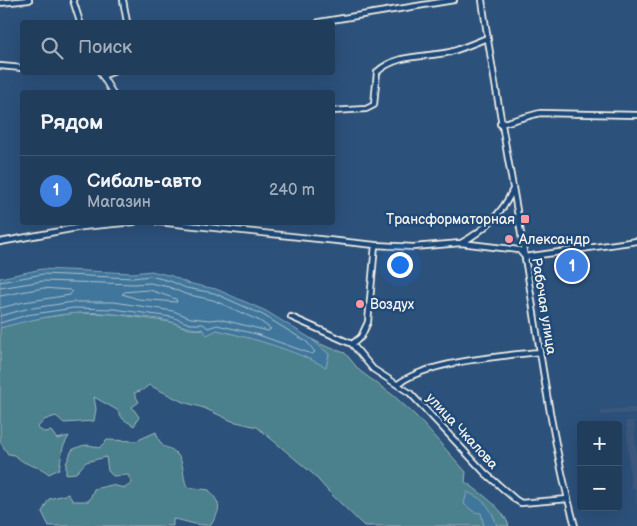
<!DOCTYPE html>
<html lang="ru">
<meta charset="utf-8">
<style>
:root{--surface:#213d5c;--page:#2d4865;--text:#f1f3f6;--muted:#a2aebb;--line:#3e5672;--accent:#95b2f1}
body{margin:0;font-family:"Balsamiq Sans",sans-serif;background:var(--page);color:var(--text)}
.controls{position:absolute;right:15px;bottom:15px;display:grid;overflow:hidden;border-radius:5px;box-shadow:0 5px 20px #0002}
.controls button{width:45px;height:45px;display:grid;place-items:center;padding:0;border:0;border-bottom:1px solid var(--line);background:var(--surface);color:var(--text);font:25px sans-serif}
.you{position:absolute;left:399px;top:264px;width:18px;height:18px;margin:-12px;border:4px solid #fff;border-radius:50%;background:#1a73e8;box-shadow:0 0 0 8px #1a73e833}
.badge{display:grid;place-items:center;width:32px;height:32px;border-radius:50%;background:var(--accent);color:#fff;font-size:16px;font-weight:700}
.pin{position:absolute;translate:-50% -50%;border:2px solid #fff;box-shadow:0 1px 5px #0006}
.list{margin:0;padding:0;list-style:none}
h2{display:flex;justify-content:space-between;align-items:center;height:65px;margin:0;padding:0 20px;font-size:21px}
h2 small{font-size:16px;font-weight:400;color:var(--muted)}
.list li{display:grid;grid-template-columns:32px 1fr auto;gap:15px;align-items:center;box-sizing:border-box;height:70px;padding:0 20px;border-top:1px solid var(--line)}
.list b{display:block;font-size:19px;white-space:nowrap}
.list p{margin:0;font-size:16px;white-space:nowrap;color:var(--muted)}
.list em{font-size:16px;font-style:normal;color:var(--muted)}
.icon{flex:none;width:28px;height:28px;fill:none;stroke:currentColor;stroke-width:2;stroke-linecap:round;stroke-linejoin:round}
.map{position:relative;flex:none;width:637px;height:526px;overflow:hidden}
.search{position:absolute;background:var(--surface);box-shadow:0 5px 20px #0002;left:20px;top:20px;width:315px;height:55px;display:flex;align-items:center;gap:12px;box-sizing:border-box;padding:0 18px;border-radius:5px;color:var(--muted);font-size:19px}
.panel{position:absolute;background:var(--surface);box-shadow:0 5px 20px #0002;left:20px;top:90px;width:315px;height:135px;border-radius:5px}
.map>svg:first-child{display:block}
.built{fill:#3c597d}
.green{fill:#4b808d;stroke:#a0b8ba}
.water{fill:#40769c;stroke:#88a7ba}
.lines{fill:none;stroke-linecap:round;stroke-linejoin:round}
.shore{stroke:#acc0ca;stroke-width:1}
.street-casing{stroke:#f4f1e8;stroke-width:8}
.street{stroke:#1f4a7a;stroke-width:4.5}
.poi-dot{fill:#ff9aa2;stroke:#1f4a7a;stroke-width:2}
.labels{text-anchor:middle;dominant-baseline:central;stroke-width:5;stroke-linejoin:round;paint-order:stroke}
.poi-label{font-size:14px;fill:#f4f1e8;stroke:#1f4a7a;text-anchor:start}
.street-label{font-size:14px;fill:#f4f1e8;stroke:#1f4a7a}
</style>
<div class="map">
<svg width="637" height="526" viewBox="0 0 637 526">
<rect width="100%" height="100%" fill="#2c517b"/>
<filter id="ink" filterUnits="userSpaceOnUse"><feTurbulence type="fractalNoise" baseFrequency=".02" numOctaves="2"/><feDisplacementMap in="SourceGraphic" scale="10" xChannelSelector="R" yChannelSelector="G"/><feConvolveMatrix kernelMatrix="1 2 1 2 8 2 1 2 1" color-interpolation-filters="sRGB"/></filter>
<g filter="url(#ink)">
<path class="built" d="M637 408V413L601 415V410Z
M626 421H634L637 461V512L635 488H631Z"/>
<path class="green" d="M75 313 114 314 171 322 189 329 217 330 255 339 301 354 326 366 329 354 300 333 325 346 345 353 360 371 394 396 416 416 466 472 465 482C480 492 504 509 509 526H497L493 515 482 513 484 526H364L328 491 313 474 257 427 232 421 204 408 183 402 149 385 143 390 134 393 139 402 132 407 139 417 134 426 123 419 117 410 94 397 96 409 94 421 64 423 56 416 44 420 37 428 44 432 51 431 57 439 69 436 63 447 59 469 49 474C39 466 36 468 26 463 18 460 17 454 8 454L0 442V328L28 320Z
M156 432C163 453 165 443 176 453 185 462 182 476 187 487L209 490C222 506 221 508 211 525 194 526 188 521 173 519V526H49L42 512 49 499 68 494 73 501H89L94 489 111 485 125 488 132 483 128 475 113 476 108 471 106 457 86 462 76 473 66 474V464L72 450C82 445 88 443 99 448L107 440 136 441Z"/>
<path class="water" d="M42 269 133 273 151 271 172 276 187 283 216 289 266 311 310 338 329 354 326 367C291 349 255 339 217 330L207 335 202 329C190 329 183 326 172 322 155 317 133 316 115 314 76 309 37 318 0 328V278Z
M467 492C485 500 491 507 497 526H484L481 513 474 512 464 504Z"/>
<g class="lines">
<path class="shore" d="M0 282 43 274 133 278 150 276 170 281 186 288 214 293 263 315 307 342 315 352 312 354 256 334 217 325 208 328 203 324H190L172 317 114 309 74 308 27 315 0 323
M0 288 43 281 133 284 150 283 169 287 185 294 213 300 260 321 271 329 268 331 219 319 210 320 191 318 173 311 114 302H73L26 309 0 316
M150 290 176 299 177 302 138 299 122 294 125 292Z
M0 296 43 288 70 290 72 292 70 295 24 302 0 308"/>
<defs>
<path id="street" d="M73 0 80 22
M123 0 127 22
M482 0C494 86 511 172 525 258 540 347 551 439 575 526
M0 3 29 0
M319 22 454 0
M0 66 22 68
M100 72 112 92
M102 76 113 72
M332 111 366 109 374 105 377 72C398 53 424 58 450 52 463 48 475 43 487 38
M500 124 540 113 637 115
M158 222 375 245 413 247 461 243 519 250 525 257 637 241
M0 242 82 227 134 222
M461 243C482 232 503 213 512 191
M291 317 352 344 373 369 410 393 485 473 516 500 521 503 568 499
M352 344 361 337 368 322 375 245
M398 384C428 361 502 356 540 352"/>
</defs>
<use href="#street" class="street-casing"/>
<use href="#street" class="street"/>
</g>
</g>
<g class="poi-dot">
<rect x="520" y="214" width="10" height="10" rx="2.5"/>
<circle cx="509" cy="239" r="5"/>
<circle cx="360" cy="304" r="5"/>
</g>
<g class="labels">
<g class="poi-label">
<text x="515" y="219" text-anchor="end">Трансформаторная</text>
<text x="519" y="239">Александр</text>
<text x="370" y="304">Воздух</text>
</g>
<g class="street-label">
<text transform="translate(544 306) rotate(81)">Рабочая улица</text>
<text transform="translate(462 431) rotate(47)">улица Чкалова</text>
</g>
</g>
</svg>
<div class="controls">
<button>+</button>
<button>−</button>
</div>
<div class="you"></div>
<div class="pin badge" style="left:572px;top:266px;background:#3f7fe0">1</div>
<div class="search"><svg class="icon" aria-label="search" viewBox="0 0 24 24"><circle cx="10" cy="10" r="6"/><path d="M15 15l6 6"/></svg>Поиск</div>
<section class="panel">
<h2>Рядом<small></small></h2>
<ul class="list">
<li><span class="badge" style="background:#3f7fe0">1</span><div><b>Сибаль-авто</b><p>Магазин</p></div><em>240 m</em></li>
</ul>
</section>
</div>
